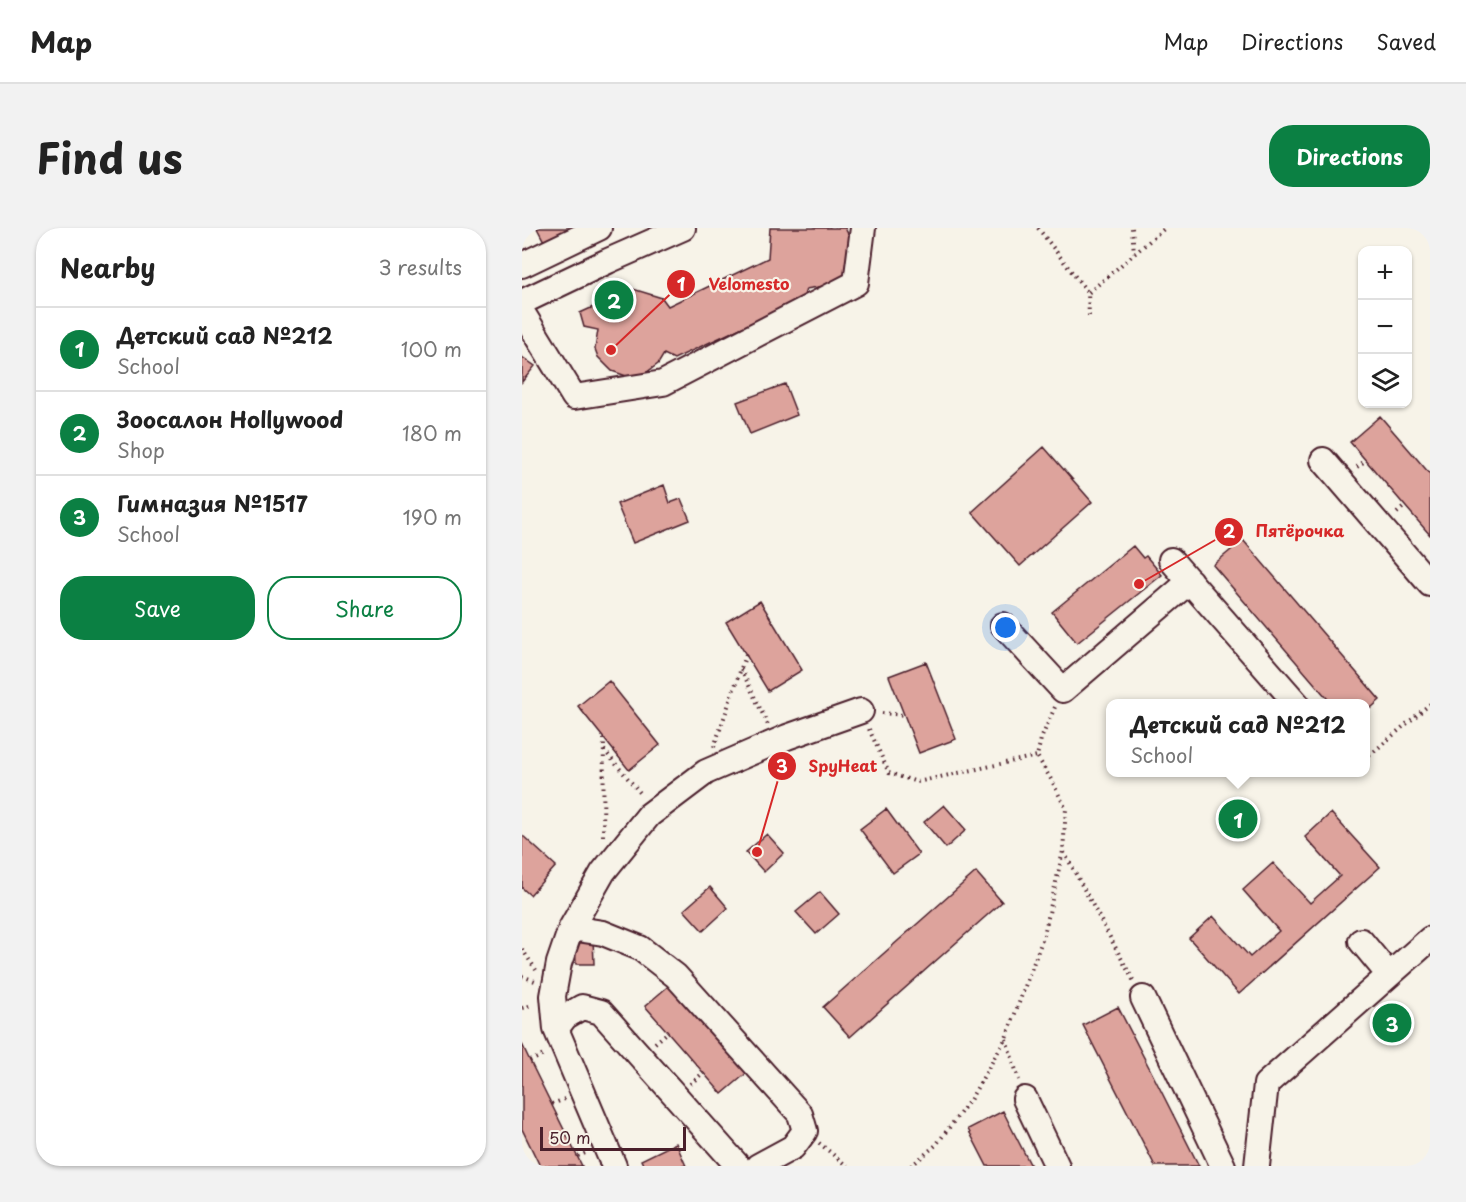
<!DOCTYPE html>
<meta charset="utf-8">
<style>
:root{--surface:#fff;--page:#f2f2f2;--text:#222;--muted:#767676;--line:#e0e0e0;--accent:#0b8043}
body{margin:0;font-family:"Playpen Sans",sans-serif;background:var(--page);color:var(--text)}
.controls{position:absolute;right:18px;top:18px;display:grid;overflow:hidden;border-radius:12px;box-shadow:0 2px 4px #0004}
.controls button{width:54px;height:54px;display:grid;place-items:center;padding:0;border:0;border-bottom:2px solid var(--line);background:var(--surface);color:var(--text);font:30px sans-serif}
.scale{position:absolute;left:18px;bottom:15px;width:146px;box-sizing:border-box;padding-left:6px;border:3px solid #4a1f2b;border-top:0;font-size:16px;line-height:21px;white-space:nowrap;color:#4a1f2b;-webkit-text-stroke:4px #f7f3e8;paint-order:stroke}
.you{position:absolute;left:484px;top:400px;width:21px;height:21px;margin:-15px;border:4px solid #fff;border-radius:50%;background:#1a73e8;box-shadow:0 0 0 9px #1a73e833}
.badge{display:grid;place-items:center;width:39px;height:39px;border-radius:50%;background:var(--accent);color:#fff;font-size:20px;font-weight:700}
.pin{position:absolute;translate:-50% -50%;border:3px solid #fff;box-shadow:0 2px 6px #0006}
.popup{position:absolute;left:584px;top:471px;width:264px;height:78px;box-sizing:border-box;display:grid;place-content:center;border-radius:12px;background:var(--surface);filter:drop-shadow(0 2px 4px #0005);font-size:20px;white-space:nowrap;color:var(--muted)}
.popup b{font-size:22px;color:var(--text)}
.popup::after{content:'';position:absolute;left:50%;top:100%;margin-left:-12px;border:12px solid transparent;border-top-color:var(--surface)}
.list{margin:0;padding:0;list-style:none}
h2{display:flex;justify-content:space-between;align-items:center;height:78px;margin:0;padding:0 24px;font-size:26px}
h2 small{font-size:20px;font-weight:400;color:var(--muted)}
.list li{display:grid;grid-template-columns:39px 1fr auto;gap:18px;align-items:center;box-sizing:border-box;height:84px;padding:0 24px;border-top:2px solid var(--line)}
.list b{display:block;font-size:22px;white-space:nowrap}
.list p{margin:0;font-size:20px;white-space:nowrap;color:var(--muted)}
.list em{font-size:20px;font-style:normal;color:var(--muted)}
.actions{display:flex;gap:12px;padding:18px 24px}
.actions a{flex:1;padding:14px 0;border:2px solid var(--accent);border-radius:24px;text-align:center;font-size:21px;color:var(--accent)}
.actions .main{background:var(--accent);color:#fff}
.icon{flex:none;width:33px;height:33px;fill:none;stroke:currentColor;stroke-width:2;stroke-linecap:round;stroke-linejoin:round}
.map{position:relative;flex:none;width:908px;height:938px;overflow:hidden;border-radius:24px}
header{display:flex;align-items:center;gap:36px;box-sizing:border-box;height:84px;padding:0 30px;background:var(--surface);border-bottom:2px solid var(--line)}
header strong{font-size:28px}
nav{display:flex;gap:33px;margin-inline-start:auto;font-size:21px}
.intro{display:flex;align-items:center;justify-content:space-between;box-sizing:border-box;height:144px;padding:0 36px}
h1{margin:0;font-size:42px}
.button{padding:15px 27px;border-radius:24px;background:var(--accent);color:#fff;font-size:21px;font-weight:700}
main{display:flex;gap:36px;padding:0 36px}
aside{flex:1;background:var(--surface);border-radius:24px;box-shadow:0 2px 4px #0004}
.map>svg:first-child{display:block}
.building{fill:#dda39c;stroke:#4a1f2b;stroke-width:1.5}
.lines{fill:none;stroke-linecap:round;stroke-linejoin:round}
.minor-casing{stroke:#4a1f2b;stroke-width:28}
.path{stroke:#4a1f2b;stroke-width:4;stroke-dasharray:1.5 4.5;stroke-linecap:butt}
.minor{stroke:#f7f3e8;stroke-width:24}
.leader{fill:none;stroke:#d62828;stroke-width:2}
.callout-dot{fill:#d62828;stroke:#f7f3e8;stroke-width:2}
.mark-label{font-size:18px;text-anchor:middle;font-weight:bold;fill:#fff}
.callout-label{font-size:16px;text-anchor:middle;font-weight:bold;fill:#d62828;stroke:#f7f3e8;stroke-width:4.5;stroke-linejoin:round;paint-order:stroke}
</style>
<header>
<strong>Map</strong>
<nav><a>Map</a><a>Directions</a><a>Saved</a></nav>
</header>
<div class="intro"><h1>Find us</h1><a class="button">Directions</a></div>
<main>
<aside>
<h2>Nearby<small>3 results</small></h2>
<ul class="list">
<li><span class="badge">1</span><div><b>Детский сад №212</b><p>School</p></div><em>100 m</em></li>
<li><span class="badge">2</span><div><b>Зоосалон Hollywood</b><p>Shop</p></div><em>180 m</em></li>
<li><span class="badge">3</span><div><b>Гимназия №1517</b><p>School</p></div><em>190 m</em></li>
</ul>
<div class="actions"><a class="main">Save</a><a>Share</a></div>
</aside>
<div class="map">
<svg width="908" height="938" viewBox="0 0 908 938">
<rect width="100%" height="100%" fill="#f7f3e8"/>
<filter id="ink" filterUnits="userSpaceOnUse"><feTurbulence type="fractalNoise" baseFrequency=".0167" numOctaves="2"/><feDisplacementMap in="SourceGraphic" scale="12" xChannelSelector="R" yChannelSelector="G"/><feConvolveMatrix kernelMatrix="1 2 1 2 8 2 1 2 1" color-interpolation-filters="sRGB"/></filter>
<g filter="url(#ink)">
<path class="building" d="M15 0H64L25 19Z
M248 0H323L329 12 327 44 309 57 284 61 281 71 152 131 142 126 136 136 125 144 110 150 90 143 76 129 73 121 76 102 62 99 58 85 111 61 140 70 146 78 246 30Z
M0 129 13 138 0 154Z
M263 156 275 187 228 206 215 174Z
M858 188 908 246V307L828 214Z
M522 219 570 274 498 338 450 284Z
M142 257 148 275 159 271 168 292 111 315 95 276Z
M721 312 858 472 843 485V476H810L691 337Z
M611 318 621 330 624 328 640 347 555 415 530 384Z
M238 373 280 442 246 463 204 394Z
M404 434 434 511 397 525 367 448Z
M87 453 138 517 107 542 56 478Z
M422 577 444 602 424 620 402 594Z
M364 581 397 626 371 645 338 601Z
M809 585 858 639 717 766 667 710 691 688 728 729 757 703 721 662 751 635 788 675 818 648 783 609Z
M245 606 262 625 242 644 224 624Z
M0 607 34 638 8 667 0 660Z
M454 644 480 674 328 809 301 779Z
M188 659 206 680 181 703 162 682Z
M298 664 317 686 294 706 274 684Z
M53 710H71L72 736H54Z
M150 755 227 843 200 866 123 778Z
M596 779 633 851 677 938H633L561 797Z
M0 816 8 833 60 938H18L0 901Z
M481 883 490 901 509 938H465L446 901Z
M154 915 164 938H122L119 932Z"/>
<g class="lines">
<defs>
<path id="minor" d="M0 37 77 0
M0 74 86 33 161 0
M0 84 52 169 141 155 334 55 341 0
M801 232 908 356
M649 332 775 476
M481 397 541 462 668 353
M49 700 81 705 118 720 154 748 278 886 283 903 271 919 236 938
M839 713 867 747
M621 770 701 938
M34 801 43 789 60 779 79 784 216 938
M503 871 535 938
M92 938 34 801 31 768 37 735 49 700 81 644 127 587 184 544 265 509 339 483
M735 938 744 856 908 711"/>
</defs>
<use href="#minor" class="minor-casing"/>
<path class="path" d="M516 0 566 65
M610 0 612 25
M567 88 566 65 643 0
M835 239 844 232
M875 285 883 278
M219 441 246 497
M360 485 382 487
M347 501 367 545 395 554 515 528
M192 519 224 426
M82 522 120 567
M843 531 908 476
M81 608 82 510
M542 624 611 752
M0 721 14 742
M0 748 13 753
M0 780 11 777
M484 811 497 852
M133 815 146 804
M8 833 24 826
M168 856 181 845
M30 876 43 871
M297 915 325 938
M56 928 66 924
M389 938 414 917 448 872 484 810 522 707 541 623 544 581 530 553 515 528 519 511 533 479"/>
<use href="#minor" class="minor"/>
</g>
</g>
<path class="leader" d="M89 122L159 56M617 356L707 304M235 624L260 538"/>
<g class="callout-dot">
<circle cx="89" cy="122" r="6"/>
<circle cx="617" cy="356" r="6"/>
<circle cx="235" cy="624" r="6"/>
<circle cx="159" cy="56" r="15"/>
<circle cx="707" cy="304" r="15"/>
<circle cx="260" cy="538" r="15"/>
</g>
<g class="mark-label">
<text x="159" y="63">1</text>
<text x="707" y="310">2</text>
<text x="260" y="545">3</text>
</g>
<g class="callout-label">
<text x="227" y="62">Velomesto</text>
<text x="778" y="309">Пятёрочка</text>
<text x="321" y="544">SpyHeat</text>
</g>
</svg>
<div class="controls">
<button>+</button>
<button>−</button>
<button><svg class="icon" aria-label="layers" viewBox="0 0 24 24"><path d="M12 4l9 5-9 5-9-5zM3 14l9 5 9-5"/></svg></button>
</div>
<div class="scale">50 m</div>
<div class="you"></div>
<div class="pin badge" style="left:716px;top:591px">1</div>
<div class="popup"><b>Детский сад №212</b>School</div>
<div class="pin badge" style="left:92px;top:72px">2</div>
<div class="pin badge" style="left:870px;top:795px">3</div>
</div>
</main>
